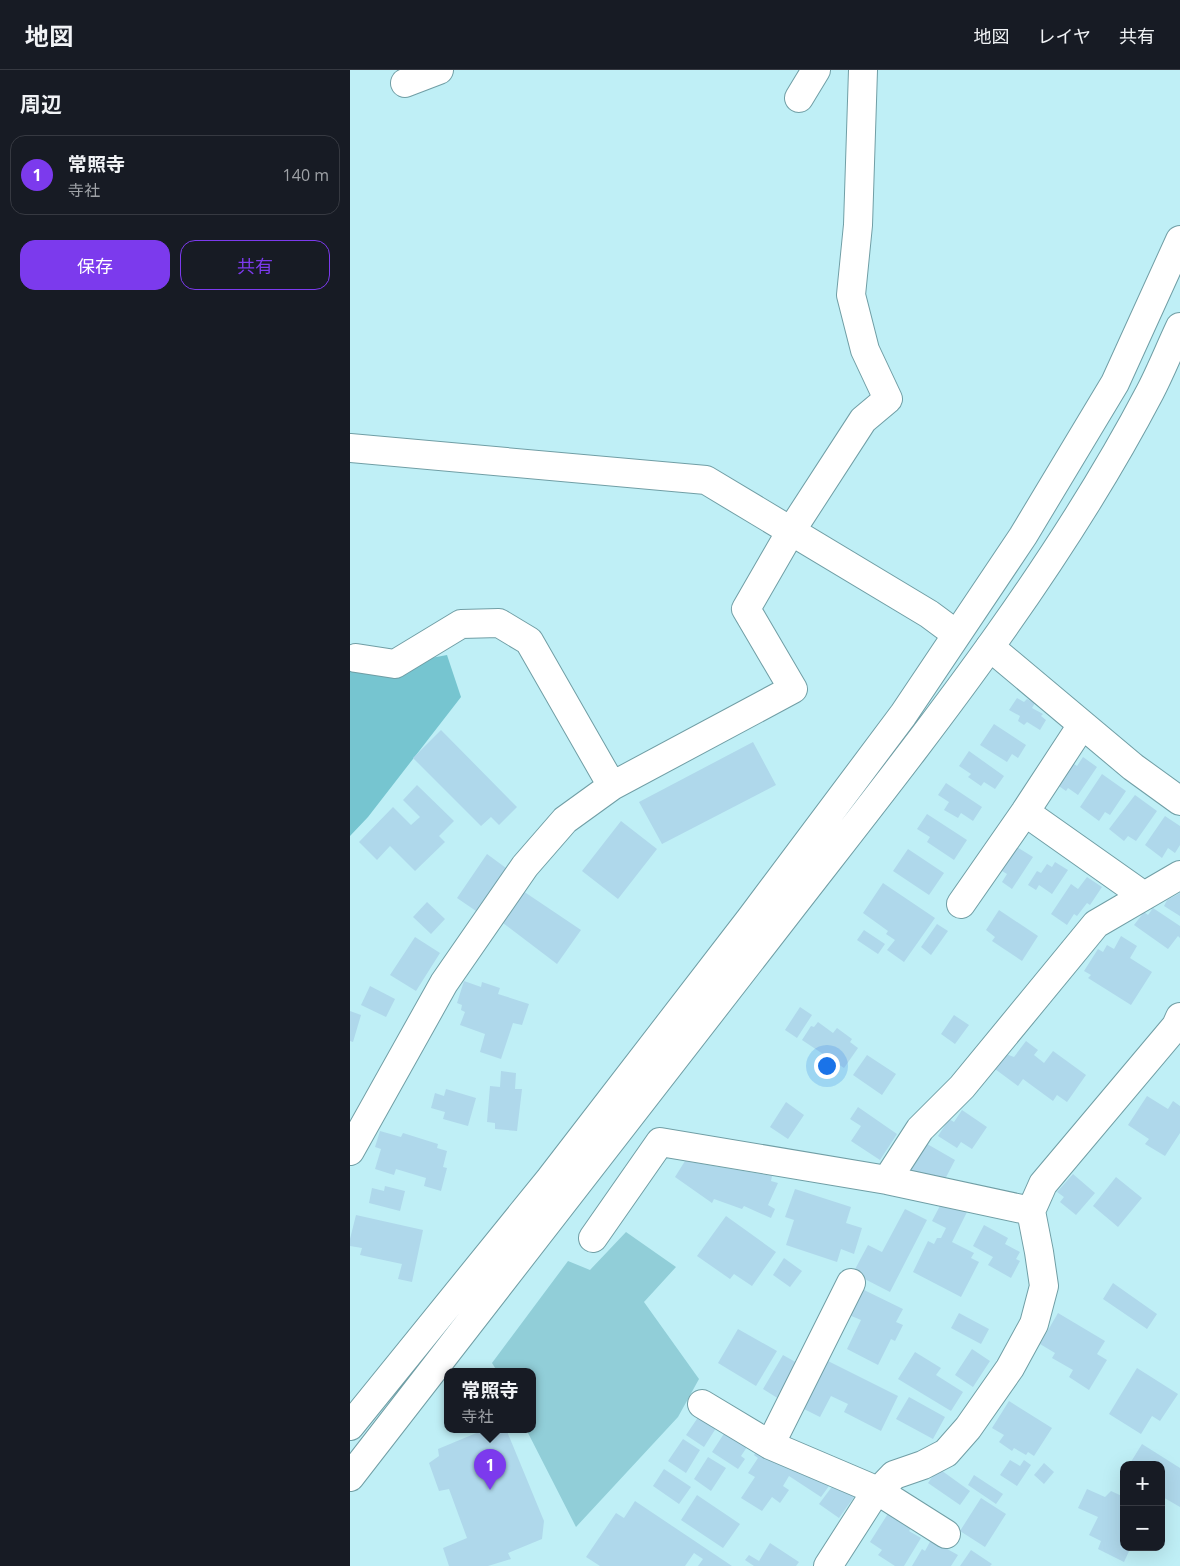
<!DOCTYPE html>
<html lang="ja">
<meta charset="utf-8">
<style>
:root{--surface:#171b24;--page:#20242c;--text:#f1f3f6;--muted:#9ea1a6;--line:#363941;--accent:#7c3aed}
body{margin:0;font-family:"Open Sans","Noto Sans JP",sans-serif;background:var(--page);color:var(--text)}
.controls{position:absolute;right:15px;bottom:15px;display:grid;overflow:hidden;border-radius:10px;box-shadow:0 5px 20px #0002}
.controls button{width:45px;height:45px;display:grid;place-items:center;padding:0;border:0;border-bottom:1px solid var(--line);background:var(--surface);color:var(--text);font:25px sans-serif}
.you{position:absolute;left:476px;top:995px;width:18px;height:18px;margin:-12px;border:4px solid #fff;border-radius:50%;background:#1a73e8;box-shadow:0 0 0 8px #1a73e833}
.badge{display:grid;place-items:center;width:32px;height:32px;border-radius:50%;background:var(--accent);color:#fff;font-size:16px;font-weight:700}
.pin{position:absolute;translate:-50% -41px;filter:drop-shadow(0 1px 2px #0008)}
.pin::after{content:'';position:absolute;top:26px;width:18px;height:15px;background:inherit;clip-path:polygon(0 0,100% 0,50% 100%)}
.popup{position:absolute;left:94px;top:1298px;width:92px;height:65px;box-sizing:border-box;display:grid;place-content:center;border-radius:10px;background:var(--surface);filter:drop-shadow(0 1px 4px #0005);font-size:16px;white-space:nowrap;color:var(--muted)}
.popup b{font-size:19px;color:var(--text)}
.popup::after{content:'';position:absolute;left:50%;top:100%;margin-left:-10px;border:10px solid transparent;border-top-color:var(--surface)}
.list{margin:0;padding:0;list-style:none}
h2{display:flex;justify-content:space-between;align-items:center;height:65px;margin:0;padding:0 20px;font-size:21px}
h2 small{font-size:16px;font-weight:400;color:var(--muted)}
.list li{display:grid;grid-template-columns:32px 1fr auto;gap:15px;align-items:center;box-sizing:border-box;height:80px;margin:0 10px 10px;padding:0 10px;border:1px solid var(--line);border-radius:15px}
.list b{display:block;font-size:19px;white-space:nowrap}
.list p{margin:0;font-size:16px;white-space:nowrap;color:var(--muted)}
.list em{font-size:16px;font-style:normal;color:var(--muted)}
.actions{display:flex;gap:10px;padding:15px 20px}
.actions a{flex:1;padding:11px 0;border:1px solid var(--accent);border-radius:15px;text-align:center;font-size:18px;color:var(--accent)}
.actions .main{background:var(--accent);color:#fff}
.map{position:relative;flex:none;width:830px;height:1496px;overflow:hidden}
header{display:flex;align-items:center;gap:30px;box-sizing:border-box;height:70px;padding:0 25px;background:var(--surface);border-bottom:1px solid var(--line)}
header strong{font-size:24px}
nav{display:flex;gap:28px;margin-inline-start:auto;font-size:18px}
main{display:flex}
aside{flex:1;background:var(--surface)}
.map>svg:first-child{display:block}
.green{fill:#91ced8}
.forest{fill:#76c5d0}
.building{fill:#afd8eb}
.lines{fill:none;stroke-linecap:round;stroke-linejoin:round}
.minor-casing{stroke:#709ea5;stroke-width:30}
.tertiary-casing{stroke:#709ea5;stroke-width:30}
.minor{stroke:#fff;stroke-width:28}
.tertiary{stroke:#fff;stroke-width:28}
</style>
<header>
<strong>地図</strong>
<nav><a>地図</a><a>レイヤ</a><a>共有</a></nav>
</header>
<main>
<aside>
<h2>周辺<small></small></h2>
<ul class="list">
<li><span class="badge">1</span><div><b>常照寺</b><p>寺社</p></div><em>140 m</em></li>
</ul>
<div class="actions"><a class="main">保存</a><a>共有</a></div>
</aside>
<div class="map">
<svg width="830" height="1496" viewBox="0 0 830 1496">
<rect width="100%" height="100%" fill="#bfeff6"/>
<path class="green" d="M276 1162 326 1197 294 1232 349 1309 328 1347 226 1457 176 1359H182V1301H147L142 1293 218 1191 240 1200Z"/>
<path class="forest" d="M97 585 111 627 18 747 0 766V599L7 602Z"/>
<path class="building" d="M667 628 674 632 677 629 685 633 682 638 693 644 691 646 696 650 690 660 677 652 674 655 668 651 670 646 659 640Z
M644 654 676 675 668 688 662 684 657 692 630 675Z
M91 660 167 737 149 755 141 747 131 756 63 688Z
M403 672 426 715 312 774 289 732Z
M619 681 654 706 645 719 634 712 631 716 618 707 621 704 609 696Z
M733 687 747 697 728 725 718 718 716 721 706 714 721 692 727 696Z
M752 704 776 721 760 745 755 742 749 751 730 737Z
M596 713 632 737 623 751 611 743 608 748 594 740 599 732 588 725Z
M67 715 104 751 89 766 95 772 65 801 40 776 27 790 9 772 43 737 61 755 70 747 53 730Z
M785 725 807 741 786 771 778 766 774 771 759 759Z
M577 744 617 770 604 790 577 772 580 767 567 759Z
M815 746 830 756V775L825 783 818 778 812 788 795 775Z
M271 751 307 779 268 829 232 801Z
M662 774 683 787 662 819 652 812 657 804 647 798Z
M558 779 594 803 579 825 543 801Z
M137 784 156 798 126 841 107 828Z
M705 792 718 800 702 824 689 815 686 820 678 815 687 801 691 803 697 794 702 797Z
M737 807 752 817 740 835 737 833 727 846 724 844 717 855 701 844 721 814 728 819Z
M533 813 585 848 554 892 537 880 545 870 536 864 538 861 513 843Z
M173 821 231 860 207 894 149 850Z
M830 823V846L814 836 817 830Z
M77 832 95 849 81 864 63 847Z
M803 838 830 856V868L828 866 818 879 784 855 794 842 798 845Z
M649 840 688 866 672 891 642 871 645 867 636 860Z
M587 854 598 861 581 885 571 877Z
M514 860 535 874 528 884 507 870Z
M771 866 787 876 780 888 802 902 781 935 738 908 741 905 734 901 748 879 753 882 757 875 764 879Z
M65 867 90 883 66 921 40 905Z
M114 911 131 917 132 912 150 918 148 924 179 934 172 955 163 953 151 989 130 982 135 964 110 955 115 942 111 940 112 935 107 933Z
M20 916 45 929 36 947 11 935Z
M450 937 462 945 447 968 435 960Z
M0 941 11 945 3 972 0 971Z
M604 945 619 955 605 974 591 964Z
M468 952 483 963 487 958 502 969 500 972 508 978 494 998 452 970 461 956 464 957Z
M676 971 688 980 684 985 694 993 703 981 736 1005 717 1032 707 1025 703 1031 673 1009 668 1016 645 999 656 984 664 987Z
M517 985 546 1004 532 1025 503 1005Z
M151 1001 166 1003 165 1019H172L167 1061 145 1059V1053L137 1052 140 1016 150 1017Z
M96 1019 126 1028 118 1056 93 1049 95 1042 81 1038 85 1023 94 1026Z
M797 1026 818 1039 823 1031 830 1036V1063L815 1086 795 1074 799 1069 778 1055Z
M436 1032 454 1045 438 1069 420 1057Z
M508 1037 547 1064 530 1090 501 1071 511 1056 500 1049Z
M612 1040 637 1057 622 1079 611 1072 607 1078 588 1066 599 1049 604 1052Z
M30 1061 51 1067 53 1063 88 1074 87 1078 97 1081 93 1097 97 1098 91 1121 74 1116 76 1108 46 1099 44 1105 25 1099 31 1079 25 1077Z
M572 1071 605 1090 593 1113 575 1104 571 1110 553 1106Z
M335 1091 422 1106 421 1111 428 1113 418 1135 425 1139 421 1148 394 1136 392 1139 364 1129 362 1133 325 1107Z
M723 1104 745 1123 726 1145 710 1132 714 1127 707 1122Z
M766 1107 792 1128 768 1157 743 1136Z
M35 1116 55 1121 50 1141 19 1133 22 1118 34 1121Z
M445 1119 501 1137 496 1153 512 1158 504 1184 491 1179 487 1192 436 1175 444 1150 435 1147Z
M593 1130 617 1142 602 1172 624 1183 621 1188 629 1192 611 1227 563 1202 578 1171 584 1174 587 1168H591L596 1158 582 1151Z
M555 1139 577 1150 540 1222 503 1203 518 1175 532 1182Z
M6 1145 73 1160 62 1212 48 1209 52 1194 10 1185 12 1178 0 1176V1169Z
M376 1146 426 1182 402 1216 384 1204 380 1209 347 1186Z
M634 1155 658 1168 655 1174 670 1182 666 1189 670 1191 661 1208 638 1195 643 1187 623 1176Z
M434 1188 452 1201 440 1217 423 1205Z
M763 1213 807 1244 797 1259 753 1229Z
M512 1219 553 1239 546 1252 553 1255 545 1271 541 1269 528 1295 497 1279 511 1250 499 1245Z
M609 1243 639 1259 631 1274 601 1258Z
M708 1243 755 1271 747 1284 757 1290 739 1320 719 1307 723 1300 702 1288 705 1283 690 1274Z
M388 1259 427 1281 406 1316 368 1293Z
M622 1279 640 1291 623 1317 605 1305Z
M565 1282 591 1298 586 1305 613 1322 601 1341 548 1309Z
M433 1285 449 1294 429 1329 413 1319Z
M476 1290 548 1326 531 1361 494 1342 498 1334 481 1326 470 1347 452 1338Z
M787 1298 828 1324 810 1351 802 1346 791 1364 759 1344Z
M559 1327 595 1347 583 1369 546 1349Z
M659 1331 702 1358 684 1386 678 1382 676 1385 664 1378 662 1381 649 1372 654 1365 642 1358Z
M351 1343 368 1355 354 1377 336 1365Z
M136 1359H156L194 1451 192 1469 158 1483 161 1489 138 1496H99L93 1478 117 1468 99 1419 89 1421 79 1393 89 1386 88 1379Z
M377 1359 399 1374 391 1386 395 1389 388 1399 362 1382Z
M333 1369 350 1380 336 1403 318 1391Z
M792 1374 830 1398V1437L811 1426V1395H779Z
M409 1377 450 1404 453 1399 479 1416 471 1427 439 1406 433 1416 439 1420 430 1433 422 1427 412 1441 391 1428 405 1407 398 1403 408 1388 404 1385Z
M358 1387 376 1398 361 1421 344 1409Z
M660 1390 670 1396 674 1390 681 1395 667 1416 650 1405Z
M694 1393 704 1402 694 1414 684 1405Z
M588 1398 620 1421 610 1435 578 1413Z
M314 1399 341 1417 329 1434 303 1416Z
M624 1405 653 1424 646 1434 618 1415Z
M484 1414 504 1427 489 1448 469 1434Z
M737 1419 755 1427 761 1421 774 1427V1477H781L774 1492 748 1479 751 1471 739 1465 748 1447 728 1438Z
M347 1425 390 1454 373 1478 331 1450Z
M631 1428 656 1444 635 1477 610 1461Z
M285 1431 382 1496H348L353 1489 344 1483 335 1496H250L236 1487 266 1443 274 1448Z
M539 1442 562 1457 559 1461 571 1468 554 1496H545L528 1485 532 1480 520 1472Z
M581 1470 608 1485 601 1496H562L572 1479 575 1481Z
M420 1473 449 1492 446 1496H404L395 1490 399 1485 409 1491Z
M621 1480 642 1494 640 1496H610Z"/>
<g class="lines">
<defs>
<path id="minor" d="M55 13 89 0
M449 28 466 0
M0 378 356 410 579 544 606 564
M640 577 783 697 830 731
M6 588 45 594 111 554 149 553 179 571 262 716
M675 742 794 826
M611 834 675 742 732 655
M0 1081 94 913 175 796 215 750 262 716 443 619 396 539 441 461 513 350 538 329 515 280 501 225 508 155 513 0
M537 1110 570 1059 612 1017 746 854 830 805
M243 1168 310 1072 537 1110 681 1141
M501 1213 420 1375 528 1421 596 1464
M352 1334 420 1375
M478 1496 521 1429 544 1405 573 1395 596 1383 618 1358 660 1298 684 1254 694 1216 689 1182 681 1141 693 1114 826 956 830 947"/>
<path id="tertiary" d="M0 1356 200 1109 401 848 553 645 673 466 765 313 830 170
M0 1407C148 1217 295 1027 442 837 570 672 703 507 800 322 811 301 820 278 830 257"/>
</defs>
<use href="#minor" class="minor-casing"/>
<use href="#tertiary" class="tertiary-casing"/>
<use href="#minor" class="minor"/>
<use href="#tertiary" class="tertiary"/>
</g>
</svg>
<div class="controls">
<button>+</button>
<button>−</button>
</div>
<div class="you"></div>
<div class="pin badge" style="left:140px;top:1420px">1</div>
<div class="popup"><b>常照寺</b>寺社</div>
</div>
</main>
